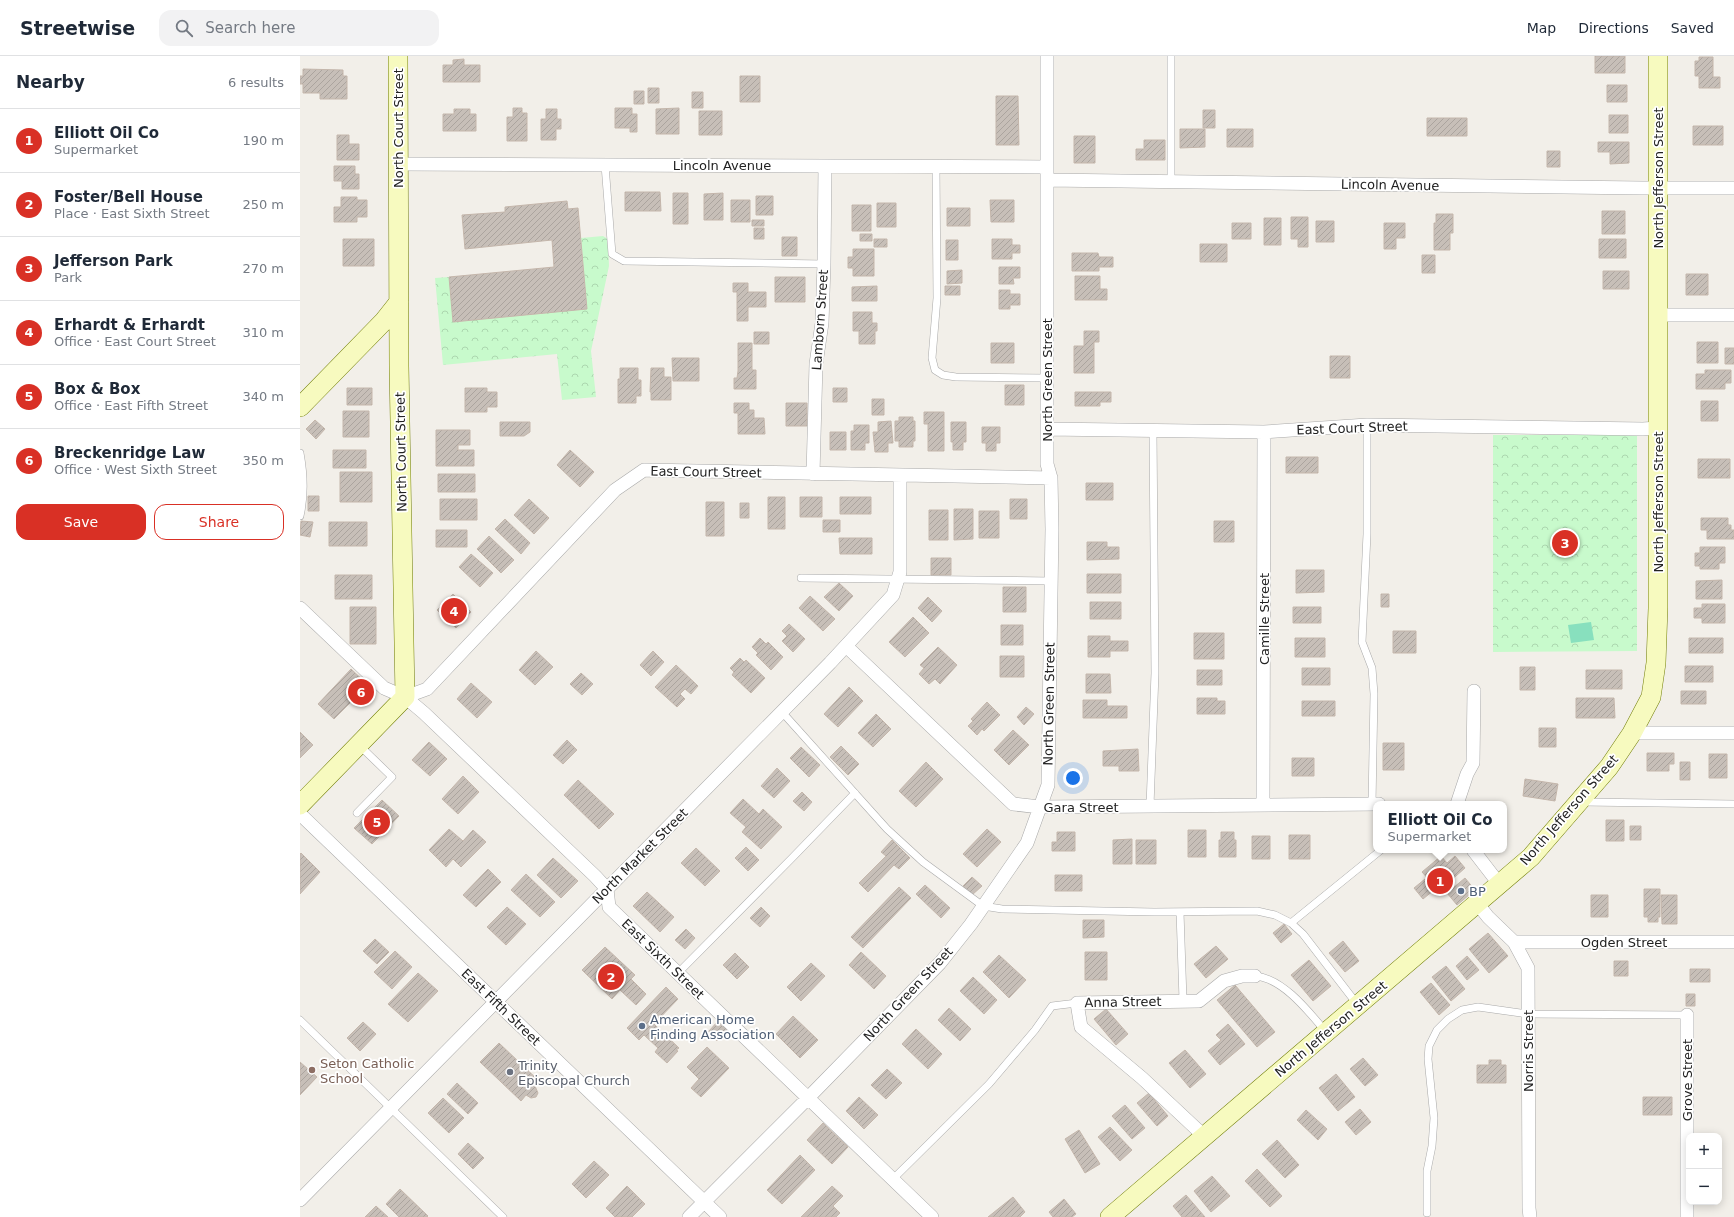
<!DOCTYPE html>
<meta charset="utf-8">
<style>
:root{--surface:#fff;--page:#f2f2f3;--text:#1f2937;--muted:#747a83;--line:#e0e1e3;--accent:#d93025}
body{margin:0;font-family:"DejaVu Sans",sans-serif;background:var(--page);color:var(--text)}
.controls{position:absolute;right:12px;bottom:12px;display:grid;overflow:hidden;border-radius:8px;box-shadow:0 2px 10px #0003}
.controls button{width:36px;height:36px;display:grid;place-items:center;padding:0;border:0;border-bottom:1px solid var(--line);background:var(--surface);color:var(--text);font:20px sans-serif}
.you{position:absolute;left:773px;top:722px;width:14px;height:14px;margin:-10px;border:3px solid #fff;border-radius:50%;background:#1a73e8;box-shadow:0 0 0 6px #1a73e833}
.badge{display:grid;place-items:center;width:26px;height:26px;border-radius:50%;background:var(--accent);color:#fff;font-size:13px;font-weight:700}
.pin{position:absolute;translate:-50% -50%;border:2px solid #fff;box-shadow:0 1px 4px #0006}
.popup{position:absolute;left:1073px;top:745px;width:134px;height:52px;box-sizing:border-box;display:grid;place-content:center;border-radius:8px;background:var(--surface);filter:drop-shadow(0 1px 3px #0005);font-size:13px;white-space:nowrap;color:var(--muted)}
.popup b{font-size:15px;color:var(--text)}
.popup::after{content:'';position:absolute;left:50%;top:100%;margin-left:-8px;border:8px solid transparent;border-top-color:var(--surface)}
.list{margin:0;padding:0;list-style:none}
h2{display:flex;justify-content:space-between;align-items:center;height:52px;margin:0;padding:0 16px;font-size:17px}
h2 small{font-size:13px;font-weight:400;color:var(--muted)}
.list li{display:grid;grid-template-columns:26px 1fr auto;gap:12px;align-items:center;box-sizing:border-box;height:64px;padding:0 16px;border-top:1px solid var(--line)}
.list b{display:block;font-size:15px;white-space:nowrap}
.list p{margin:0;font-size:13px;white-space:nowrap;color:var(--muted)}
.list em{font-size:13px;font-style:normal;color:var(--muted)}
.actions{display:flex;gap:8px;padding:12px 16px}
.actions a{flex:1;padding:9px 0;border:1px solid var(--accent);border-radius:12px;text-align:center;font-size:14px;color:var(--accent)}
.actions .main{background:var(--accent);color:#fff}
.icon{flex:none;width:22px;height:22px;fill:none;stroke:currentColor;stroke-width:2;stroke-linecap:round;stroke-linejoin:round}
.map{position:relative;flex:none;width:1434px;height:1161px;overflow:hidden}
header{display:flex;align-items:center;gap:24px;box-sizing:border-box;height:56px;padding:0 20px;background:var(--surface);border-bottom:1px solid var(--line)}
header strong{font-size:19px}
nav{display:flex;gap:22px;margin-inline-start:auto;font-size:14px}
.search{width:280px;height:36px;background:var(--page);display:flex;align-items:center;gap:10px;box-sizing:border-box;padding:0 14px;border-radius:12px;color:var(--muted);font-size:15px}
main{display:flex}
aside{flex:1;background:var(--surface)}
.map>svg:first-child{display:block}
.park{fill:url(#park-crowns)}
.pitch{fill:#88e0be}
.building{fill:url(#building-hatch);stroke:#c4b6ab}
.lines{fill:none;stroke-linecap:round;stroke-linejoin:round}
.lane-casing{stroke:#a9a9a9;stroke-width:8}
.street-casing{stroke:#a9a9a9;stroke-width:14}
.secondary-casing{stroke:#707d05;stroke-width:20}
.lane{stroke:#fff;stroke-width:7}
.street{stroke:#fff;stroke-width:13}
.secondary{stroke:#f7fabf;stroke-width:19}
.service-dot{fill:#5c6f8a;stroke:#fff;stroke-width:1.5}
.education-dot{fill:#8d6e63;stroke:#fff;stroke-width:1.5}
.worship-dot{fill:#6b7280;stroke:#fff;stroke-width:1.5}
.labels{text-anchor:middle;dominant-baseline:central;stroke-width:3.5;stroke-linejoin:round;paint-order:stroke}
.street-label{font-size:13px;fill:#222;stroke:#fff}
.service-label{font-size:13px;fill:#4e5e75;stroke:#fff;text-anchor:start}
.education-label{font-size:13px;fill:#785e54;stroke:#fff;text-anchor:start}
.worship-label{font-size:13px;fill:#5b616d;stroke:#fff;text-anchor:start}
</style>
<header>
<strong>Streetwise</strong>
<div class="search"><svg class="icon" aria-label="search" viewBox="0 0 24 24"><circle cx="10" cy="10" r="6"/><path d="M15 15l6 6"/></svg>Search here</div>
<nav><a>Map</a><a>Directions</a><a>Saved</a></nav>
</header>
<main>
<aside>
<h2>Nearby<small>6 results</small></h2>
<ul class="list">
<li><span class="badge">1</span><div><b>Elliott Oil Co</b><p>Supermarket</p></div><em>190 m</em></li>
<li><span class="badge">2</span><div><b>Foster/Bell House</b><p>Place · East Sixth Street</p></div><em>250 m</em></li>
<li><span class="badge">3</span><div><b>Jefferson Park</b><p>Park</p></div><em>270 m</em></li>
<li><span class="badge">4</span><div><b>Erhardt &amp; Erhardt</b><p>Office · East Court Street</p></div><em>310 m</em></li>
<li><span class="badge">5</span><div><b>Box &amp; Box</b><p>Office · East Fifth Street</p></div><em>340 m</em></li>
<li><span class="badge">6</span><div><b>Breckenridge Law</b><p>Office · West Sixth Street</p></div><em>350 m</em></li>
</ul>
<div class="actions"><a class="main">Save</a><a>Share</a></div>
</aside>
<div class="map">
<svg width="1434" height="1161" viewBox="0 0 1434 1161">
<defs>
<pattern id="park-crowns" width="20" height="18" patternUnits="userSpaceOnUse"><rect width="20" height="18" fill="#c8facc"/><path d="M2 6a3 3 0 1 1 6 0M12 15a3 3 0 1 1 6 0" fill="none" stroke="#acd6af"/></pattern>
<pattern id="building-hatch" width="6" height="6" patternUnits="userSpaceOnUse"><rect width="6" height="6" fill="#c7bfb8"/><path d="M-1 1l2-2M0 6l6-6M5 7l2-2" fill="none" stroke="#aba49e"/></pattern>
</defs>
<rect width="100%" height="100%" fill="#f2efe9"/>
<path class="park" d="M303 180 308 183 309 210 291 295 296 341 262 344 257 298 143 309 135 222 149 221 153 266 287 253 281 182Z
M1193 379H1337V595L1193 596Z"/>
<path class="pitch" d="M1291 566 1294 584 1271 587 1268 569Z"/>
<path class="building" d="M1295 0H1325V17H1295Z
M1399 1H1413V21H1420V32H1399V20H1395V5H1399Z
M164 3V9H180V26H143V9H153V4Z
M3 13 43 14V20H47V43H20V37H3V28H0V20H3Z
M440 20H460V46H440Z
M1307 29H1327V46H1307Z
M348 32H359V47H348Z
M334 35H344V48H334Z
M392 36H403V52H392Z
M696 40H718L719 89H696Z
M213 52H222V57H227V85H207V61H213Z
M315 52H332V58H337V76H330V72H315Z
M379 52V78H356V53Z
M154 53H170V58H176V75H143V58H154Z
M246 53H257V63H261V73H256V84H241V63H246Z
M903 54H915V72H903Z
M399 55H422V79H399Z
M1309 59H1328V77H1309Z
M1127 62H1167V80H1127Z
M1393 70H1423V89H1393Z
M880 73H905V91L880 92Z
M927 73H953V91H927Z
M37 79H49V88H59V104H37Z
M774 80H795V107H774Z
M844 84H865V104H836V93H844Z
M1298 86H1329V107L1310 108V96H1298Z
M1247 95H1260V111H1247Z
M34 110H55V118H59V133H42V125H34Z
M325 136H360L361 155H325Z
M373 137H388V168H373Z
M423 137V164H404V138Z
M456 140H473V159H456Z
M41 141H57V144H67V161H57V166H34V151H41Z
M431 144H450V166H431Z
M690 144H714V166H691Z
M267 145 268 153 278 152 287 253 153 266 149 221 254 211 252 184 165 193 162 159 205 156V151Z
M577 147H596V171H577Z
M552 149H571V175H552Z
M647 152H670V170H647Z
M1302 155H1325V178H1302Z
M1136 158H1153V177H1150V194H1134V167H1136Z
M991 161H1008V191H998V183H991Z
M964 162H981V189H964Z
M452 164H464V170H452Z
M1016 165H1034V186H1016Z
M932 167H951V183H932Z
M1084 167H1105V182H1096V193H1084Z
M454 172H464V183H454Z
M560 178H572V185H560Z
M482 181H497V200H482Z
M43 183H74V210H43Z
M574 183H587V191H574Z
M692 183H712V189H720V197H712V203H692Z
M1299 183H1326V202H1299Z
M646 184H658V204H646Z
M900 188H927V206H900Z
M553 193H574V220H553V212H548V201H553Z
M772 197H798L799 201H813V211H799V215H772Z
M1122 199H1135V217H1122Z
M699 211H720V222H713L714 228H699Z
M662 214V227L647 228V215Z
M1303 215H1329V233H1303Z
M1386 218H1408V239H1386Z
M775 220H800V233H807V244H775Z
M475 221H505V246H475Z
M433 227H448V236H466V251H448V265H437V236H433Z
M577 230V245H552V231Z
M645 230H660V239H645Z
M699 234H710V238H720V249H710V253H699Z
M553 256H572V267H577V275H575V288H559V275H553Z
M784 275H799V286H794V317H774V290H784Z
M454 276H469V288H454Z
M1397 286H1418V307H1397Z
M438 287H452V314H456V333H434V322H437L438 315Z
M691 287H714V307H691Z
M1425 292H1434V308H1425Z
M1030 300H1050V322H1030Z
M372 302H399V325H373Z
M320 312H338V324H341V340H336V347H318V323H320Z
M351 312H364V321H371V344H351V336H350Z
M1405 314H1431V327H1425V333H1396V318H1405Z
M705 329H724V349H705Z
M47 332H72V349H47Z
M165 332H187V336H197V351H187V356H165Z
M533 332H547V346H533Z
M775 336H811V346H800V350H775Z
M572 343H584V359H572Z
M1401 345H1418V365H1401Z
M434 347H449V354H454V362H464L465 378H438V357H434Z
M486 347H507V370H486Z
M43 355H69V381H43Z
M624 356H644V395H628V368H624Z
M599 361H613V365H615V385H613V391H599V385H595V365H599Z
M15 364 25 373 16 383 6 373Z
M591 365 593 387H588V396H575L573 376H578V366Z
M200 366H230V376L224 380H200Z
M651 366H666V386H663V394H653V386H651Z
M554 369H569V387H565V394H551V375H554Z
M682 371H700V387H696V395H686V387H682Z
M136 374H170V389H158V394H174V410H136Z
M530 376H546V394H530Z
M33 394H66V412H33Z
M270 394 294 416 280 431 257 409Z
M986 401H1018V417H986Z
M1398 403H1430V422H1398Z
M40 416H72V446H40Z
M138 418H175V436H138Z
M786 427H813V444H786Z
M8 440H19V455H8Z
M468 441H485V473H468Z
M500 441H522V461H500Z
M540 441H571V458H540Z
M140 443H177V464H140Z
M229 443 249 462 234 478 214 459Z
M710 443H727V463H710Z
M406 446H424V480H406Z
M440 447H449V462H440Z
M654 453H673V483L654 484Z
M629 454H648V484H629Z
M679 455H699V482H679Z
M1401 462H1428V469H1431V474H1434V483H1407V474H1401Z
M205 463 230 487 221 498 195 473Z
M523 464H540V476H523Z
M1 465 13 466 10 481 0 479Z
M914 465H934V486H914Z
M29 466H67V490H29Z
M136 474H167V491H136Z
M189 480 214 504 201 517 177 493Z
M539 482H572V498H540Z
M787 486H807V491H819V503L787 504Z
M1400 491H1425V507H1419V513H1400V510H1395V497H1400Z
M171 498 193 517 180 531 159 511Z
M631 502H651V519H631Z
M996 514H1024V536L996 537Z
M787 518H821V537H787Z
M35 519H72V543H35Z
M1422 524V543H1396V525Z
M539 527 553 540 539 555 524 541Z
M703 531H726V556H703Z
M153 538 171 556 156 572 137 554Z
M1081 538H1089V551H1081Z
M510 540 535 563 523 575 499 552Z
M628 541 642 555 632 566 618 552Z
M790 546H821V563H790Z
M1402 548H1425V567H1402V562H1394V552H1402Z
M50 551H76V588H50Z
M993 551H1021V567H993Z
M613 561 629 577 605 601 589 586Z
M489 568 505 583 493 596 482 585 487 580 482 575Z
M701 569H723V589H701Z
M1093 575H1116V597H1093Z
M894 577H924V603H894Z
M788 580H810V585H828V595H810V601H788Z
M460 582 466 588 468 586 483 601 471 614 456 599 458 597 452 591Z
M995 582H1025V601H995Z
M1389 582H1423V597H1389Z
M638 591 657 609 640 628 635 623 629 628 619 618 624 612 620 609Z
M236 595 253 611 235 629 219 614Z
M353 595 364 606 351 620 340 609Z
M700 600H724V621H700Z
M440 602 444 606 446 604 465 622 451 637 432 619 434 616 430 612Z
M376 609 398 630 391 638 385 633 380 638 385 643 377 651 355 631Z
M1385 610H1413V626H1385Z
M1220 611H1235V634H1220Z
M1002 612H1030V629H1002Z
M51 613 68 629 34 663 18 648Z
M897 614H922V629H897Z
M1286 614H1322V633H1286Z
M281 617 293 628 282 639 270 628Z
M786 618H810L811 637H786Z
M171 627 192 646 177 662 157 643Z
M549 631 563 645 538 671 524 658Z
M1381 635H1406V648H1381Z
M897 642H917V645H925V658H897Z
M1276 642H1314L1315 662H1276Z
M783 644H807V650H827V662H783Z
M1002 645H1035V660H1002Z
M687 646 700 659 684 675 682 673 677 679 668 670 673 665 671 663Z
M726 651 734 658 724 669 717 661Z
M576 658 591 673 573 691 558 677Z
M1239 672H1256V691H1239Z
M713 674 729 689 709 709 694 694Z
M0 676 13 689 0 702Z
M267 684 277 694 263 708 253 699Z
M129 686 147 703 130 720 112 704Z
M1083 687H1104V714H1083Z
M541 690 559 708 548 719 530 701Z
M501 691 520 709 509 721 490 702Z
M838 693 839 715H819V710H803V695Z
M1347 697H1374V708H1369V715H1347Z
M1409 698H1427V722H1409Z
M992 702H1014V720H992Z
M626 706 643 723 616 751 599 735Z
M1380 706H1390V724H1380Z
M477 712 490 725 474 742 461 730Z
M163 720 179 736 158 758 142 743Z
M1225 723 1258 728 1255 745 1223 740Z
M278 724 314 758 299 773 264 739Z
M502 736 512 746 504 755 493 745Z
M443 743 459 758 463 753 482 771 461 793 442 776 446 771 430 757Z
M82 744 99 760 72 788 54 772Z
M1306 764H1324V785H1306Z
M1330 770H1341V784H1330Z
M149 773 163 785 173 774 186 786 161 811 153 803 146 811 129 794Z
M687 773 701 786 677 811 663 798Z
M888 774H906V801H888Z
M757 776H775V795H752V786H757Z
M921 776H934V784H936V801H919V784H921Z
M989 779H1010V803H989Z
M952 780H970V803H952Z
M832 783V808H813V784Z
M592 784 610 802 599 813 594 809 568 836 559 827 586 800 581 796Z
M836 784H856V808H836Z
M446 791 459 804 448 815 435 802Z
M396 792 420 815 405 830 381 807Z
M1 797 20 816 0 838V798Z
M1141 800 1147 807 1155 800 1165 812 1139 835 1122 816Z
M253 802 278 825 261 842 237 819Z
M188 813 201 826 176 851 163 839Z
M226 818 255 846 240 861 211 834Z
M755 819H782V835H755Z
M672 821 682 830 672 839 663 830Z
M1165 822 1175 834 1157 849 1147 837Z
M1125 823 1134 834 1123 843 1114 832Z
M625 829 650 852 641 862 616 838Z
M599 831 611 842 563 892 551 881Z
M1344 833H1360V861H1358V866H1348V861H1344Z
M347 836 374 861 360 876 333 850Z
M1291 839H1308V861H1291Z
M1361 839H1377V868H1362Z
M207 851 226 868 206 889 187 871Z
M461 851 470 860 460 871 450 862Z
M783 864H804V881L783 882Z
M984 868 992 878 981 887 973 877Z
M386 873 395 882 385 893 375 884Z
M1188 877 1208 900 1189 917 1169 893Z
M75 883 89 896 77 908 63 895Z
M1043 885 1059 905 1045 916 1029 897Z
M916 890 928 903 906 922 894 908Z
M305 891 335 919 331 923 346 938 336 949 320 934 312 943 282 914Z
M95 895 112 911 92 933 74 916Z
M561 896 586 920 574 933 549 909Z
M785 896H807V924H785Z
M435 897 449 911 437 923 423 909Z
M699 899 726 924 709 942 683 916Z
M1167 900 1179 914 1167 924 1156 910Z
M1009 904 1031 930 1013 945 991 919Z
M1314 905H1328V920H1314Z
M511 907 525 920 501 945 487 931Z
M1146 910 1165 933 1151 945 1132 921Z
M1390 913H1410V926H1390Z
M118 917 138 935 108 966 88 948Z
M673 921 697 944 684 958 660 935Z
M1131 927 1150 949 1139 959 1120 936Z
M935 929 975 976 957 991 917 944Z
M366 931 378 943 354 968 379 992 376 994 378 995 367 1007 355 996 358 992 344 979 339 984 327 972Z
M1386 938H1395V950H1386Z
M649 952 671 973 660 985 638 964Z
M806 953 828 978 816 989 794 963Z
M493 960 518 984 500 1002 476 978Z
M419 964 428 973 417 985 408 976Z
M63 966 76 978 60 995 47 982Z
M928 968 945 988 920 1009 908 995 921 984 916 979Z
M616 973 642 998 628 1013 602 988Z
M199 987 239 1025 235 1030 238 1037 236 1041 231 1042 226 1039 221 1045 180 1006Z
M407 991 429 1012 401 1041 391 1032 399 1023 387 1011Z
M885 994 906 1018 890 1032 869 1007Z
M1063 1002 1078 1019 1065 1030 1050 1013Z
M1189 1004H1201V1009H1206V1027H1177V1009H1189Z
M0 1006 17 1021 0 1039Z
M587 1013 602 1027 586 1043 571 1029Z
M1036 1018 1055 1041 1038 1055 1019 1032Z
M157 1027 178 1047 168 1058 147 1038Z
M849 1037 868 1060 857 1070 837 1047Z
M559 1041 578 1059 564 1073 546 1055Z
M1343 1041H1372V1059H1343Z
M143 1042 164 1062 149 1077 128 1057Z
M825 1049 845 1072 832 1083 812 1060Z
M1060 1053 1071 1066 1056 1079 1045 1066Z
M1006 1054 1027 1073 1018 1084 997 1064Z
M523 1067 548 1091 532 1108 507 1084Z
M810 1071 832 1094 820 1105 798 1081Z
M779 1074 800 1108 785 1117 765 1083Z
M977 1084 999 1109 985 1122 962 1098Z
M168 1087 184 1102 173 1113 158 1098Z
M500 1099 515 1114 482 1148 467 1134Z
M294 1105 309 1119 286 1142 272 1128Z
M957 1113 982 1140 970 1151 945 1125Z
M912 1120 930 1140 911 1156 894 1135Z
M327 1130 345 1148 332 1161H315L306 1152Z
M532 1130 543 1140 533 1150 540 1157 536 1161H501Z
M100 1133 128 1160 127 1161H99L86 1148Z
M886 1139 905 1161H882L873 1150Z
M713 1141 725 1156 720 1161H688Z
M764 1143 776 1158 772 1161H753L749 1156Z
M76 1150 88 1161H65Z"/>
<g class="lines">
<defs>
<path id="lane" d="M305 109 312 198 324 205 524 208
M636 110 637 242 632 302 635 314 643 319 656 321 747 322
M871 126V0
M1067 369V478L1062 586 1072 612 1074 638 1072 748
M0 397C4 419 5 438 0 460
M501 522 751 525
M482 656 587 773 623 806 683 850 702 853 854 856 957 855 975 859 991 867 1003 878 1057 948
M1282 746 1434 748
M850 750 855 617 853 375
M57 757 92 721 59 689
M880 856 883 944
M991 867 1081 794
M378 917 493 801 555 737
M955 920C983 922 1009 956 1026 976
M0 964 203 1161
M593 1123 689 1028 735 974 752 950 777 947
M1127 1157V1115L1132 1090 1134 1062 1128 1003 1129 990 1137 974 1148 963 1162 954 1178 951 1228 958 1387 959"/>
<path id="street" d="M98 108 747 111
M747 124 1342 132H1434
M1358 259H1434
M747 373 964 376 1067 369 1343 373 1358 372
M513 418 516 308 522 267 524 208 525 110
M0 552 84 632 105 641 124 657 295 820 307 833 309 851 632 1161
M546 590 713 748 740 751 1079 748
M105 641 127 633 315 434 344 414 751 422
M1332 677H1434
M1157 748 1167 718 1173 707 1174 635
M963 749 964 376
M0 758 420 1161
M1173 794 1200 829
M1177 847 1188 861 1214 886 1228 912 1229 1152 1230 1161
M1214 886H1434
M1387 959V1161
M904 1080 842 1022 781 971 777 947 899 945 924 925 942 920H955
M0 1144 530 607 593 539 600 516V419
M389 1161 508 1042 640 907 671 868 727 787 748 729 752 473 751 422 747 408V0"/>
<path id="secondary" d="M0 351 84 265 99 246
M0 749 105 641 99 310 98 0
M810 1161 1231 801 1309 711 1332 677 1351 641 1356 607 1358 552V0"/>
</defs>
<use href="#lane" class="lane-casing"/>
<use href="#street" class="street-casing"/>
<use href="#secondary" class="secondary-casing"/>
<use href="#lane" class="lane"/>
<use href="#street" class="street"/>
<use href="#secondary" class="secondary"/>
</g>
<g class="service-dot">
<circle cx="1161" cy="835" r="4"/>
<circle cx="342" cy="970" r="4"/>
</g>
<circle class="education-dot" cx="12" cy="1014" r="4"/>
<circle class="worship-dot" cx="210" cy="1016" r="4"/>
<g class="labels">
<g class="street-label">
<text transform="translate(98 72) rotate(-90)">North Court Street</text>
<text x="422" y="109">Lincoln Avenue</text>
<text transform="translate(1358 122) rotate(-90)">North Jefferson Street</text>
<text transform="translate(1090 129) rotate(1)">Lincoln Avenue</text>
<text transform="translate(520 264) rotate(-86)">Lamborn Street</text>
<text transform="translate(747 324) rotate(-90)">North Green Street</text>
<text transform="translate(1052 372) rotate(-2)">East Court Street</text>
<text transform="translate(101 396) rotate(-91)">North Court Street</text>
<text transform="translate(406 416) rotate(1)">East Court Street</text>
<text transform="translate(1358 446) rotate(-90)">North Jefferson Street</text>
<text transform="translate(964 563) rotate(-90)">Camille Street</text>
<text transform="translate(749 648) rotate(-89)">North Green Street</text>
<text x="781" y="751">Gara Street</text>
<text transform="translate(1269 754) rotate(-49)">North Jefferson Street</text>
<text transform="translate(340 800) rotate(-45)">North Market Street</text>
<text x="1324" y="886">Ogden Street</text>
<text transform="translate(363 903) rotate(44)">East Sixth Street</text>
<text transform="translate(608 938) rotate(-47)">North Green Street</text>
<text transform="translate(823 946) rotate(-1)">Anna Street</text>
<text transform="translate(201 951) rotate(44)">East Fifth Street</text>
<text transform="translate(1031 973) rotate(-40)">North Jefferson Street</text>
<text transform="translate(1228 995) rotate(-90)">Norris Street</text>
<text transform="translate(1387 1024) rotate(-90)">Grove Street</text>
</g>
<g class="service-label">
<text x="1169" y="835">BP</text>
<text x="350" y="963">American Home<tspan x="350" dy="15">Finding Association</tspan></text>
</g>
<g class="education-label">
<text x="20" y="1007">Seton Catholic<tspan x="20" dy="15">School</tspan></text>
</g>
<g class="worship-label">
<text x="218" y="1009">Trinity<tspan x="218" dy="15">Episcopal Church</tspan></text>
</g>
</g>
</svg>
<div class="controls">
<button>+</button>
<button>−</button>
</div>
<div class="you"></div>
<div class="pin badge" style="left:1140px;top:825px">1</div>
<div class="popup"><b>Elliott Oil Co</b>Supermarket</div>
<div class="pin badge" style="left:311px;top:921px">2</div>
<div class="pin badge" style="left:1265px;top:487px">3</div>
<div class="pin badge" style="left:154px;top:555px">4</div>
<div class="pin badge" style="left:77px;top:766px">5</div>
<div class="pin badge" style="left:61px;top:636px">6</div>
</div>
</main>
